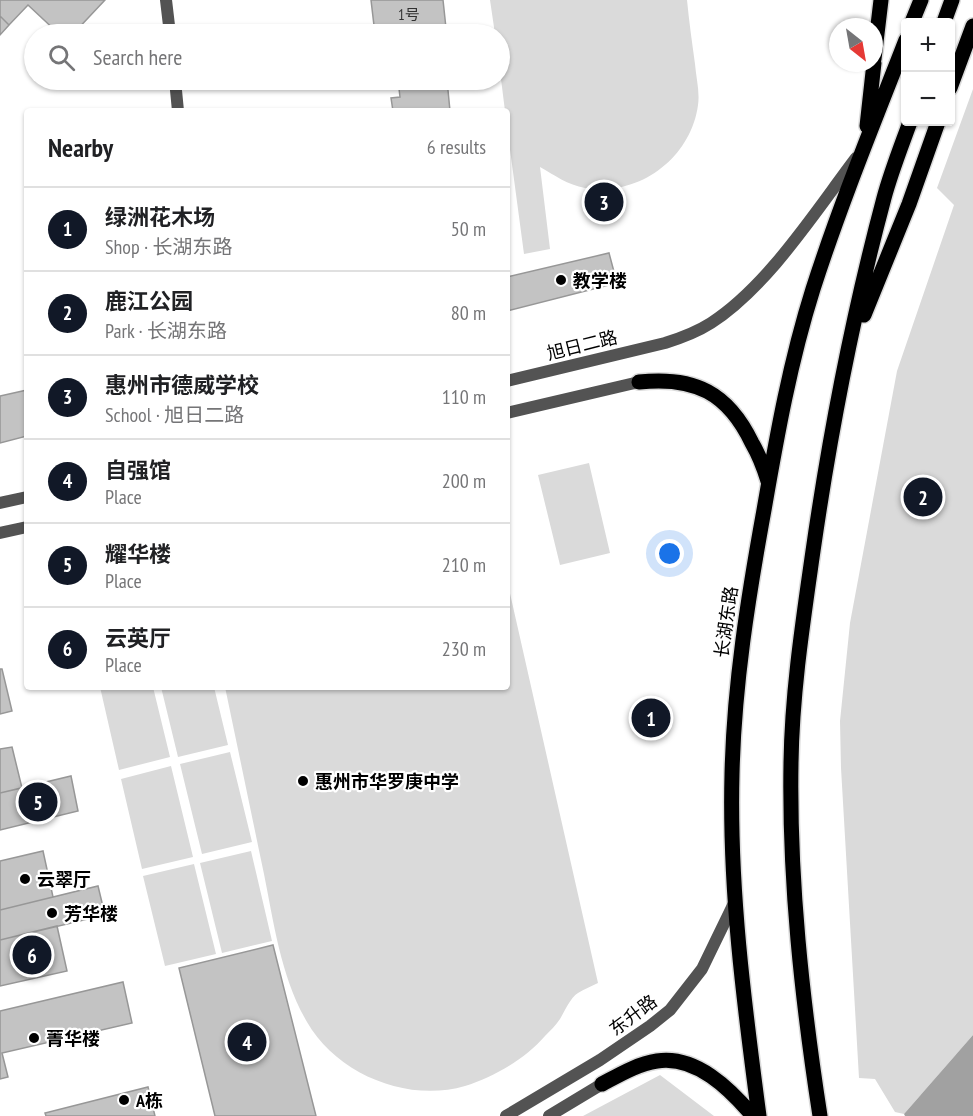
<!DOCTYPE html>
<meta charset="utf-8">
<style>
:root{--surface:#fff;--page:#f2f2f2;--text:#202124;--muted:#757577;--line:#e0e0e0;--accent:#111827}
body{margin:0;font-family:"PT Sans Narrow","Noto Sans SC",sans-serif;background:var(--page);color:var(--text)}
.controls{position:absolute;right:18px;top:18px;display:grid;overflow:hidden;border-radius:6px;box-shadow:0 2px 4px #0004}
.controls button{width:54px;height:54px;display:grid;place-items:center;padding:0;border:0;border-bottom:2px solid var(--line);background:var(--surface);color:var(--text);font:30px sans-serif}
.compass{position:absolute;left:829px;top:18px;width:54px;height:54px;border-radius:50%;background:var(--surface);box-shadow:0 2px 4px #0004;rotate:149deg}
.you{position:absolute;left:670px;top:554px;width:21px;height:21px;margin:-15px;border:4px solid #fff;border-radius:50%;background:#1a73e8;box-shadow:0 0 0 9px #1a73e833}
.badge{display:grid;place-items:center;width:39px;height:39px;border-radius:50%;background:var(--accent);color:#fff;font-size:20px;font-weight:700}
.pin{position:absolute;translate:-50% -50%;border:3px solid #fff;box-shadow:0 2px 6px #0006}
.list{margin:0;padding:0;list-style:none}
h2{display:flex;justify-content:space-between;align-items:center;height:78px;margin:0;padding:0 24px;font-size:26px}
h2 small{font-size:20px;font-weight:400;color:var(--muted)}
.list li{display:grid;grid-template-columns:39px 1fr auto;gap:18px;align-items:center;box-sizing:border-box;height:84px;padding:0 24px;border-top:2px solid var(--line)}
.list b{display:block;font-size:22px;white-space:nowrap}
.list p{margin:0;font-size:20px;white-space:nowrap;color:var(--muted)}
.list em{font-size:20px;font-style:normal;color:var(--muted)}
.icon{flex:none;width:33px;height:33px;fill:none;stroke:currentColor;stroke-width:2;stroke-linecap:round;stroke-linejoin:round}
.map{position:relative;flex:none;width:973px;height:1116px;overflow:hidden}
.search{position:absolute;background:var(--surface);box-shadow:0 2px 4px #0004;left:24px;top:24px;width:486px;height:66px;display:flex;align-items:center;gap:15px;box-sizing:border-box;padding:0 21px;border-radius:33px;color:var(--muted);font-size:22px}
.panel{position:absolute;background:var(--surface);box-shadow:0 2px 4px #0004;left:24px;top:108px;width:486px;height:582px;border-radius:6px}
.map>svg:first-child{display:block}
.green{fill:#dadada}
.water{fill:#a1a1a1}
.building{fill:#c3c3c3;stroke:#979797;stroke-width:1.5}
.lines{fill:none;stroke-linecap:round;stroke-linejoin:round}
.primary-casing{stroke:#dbdbdb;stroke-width:18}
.minor{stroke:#535353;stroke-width:12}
.tertiary{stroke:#535353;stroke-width:12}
.primary{stroke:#000;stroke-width:15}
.poi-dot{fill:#000;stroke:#fff;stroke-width:2}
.labels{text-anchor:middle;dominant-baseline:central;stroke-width:4.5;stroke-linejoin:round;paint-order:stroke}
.number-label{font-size:15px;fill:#313131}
.poi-label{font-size:18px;font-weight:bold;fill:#000;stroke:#fff;text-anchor:start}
.street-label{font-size:18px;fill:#000;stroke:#fff}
</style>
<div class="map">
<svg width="973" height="1116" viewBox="0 0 973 1116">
<rect width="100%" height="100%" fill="#fff"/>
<path class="green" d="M490 0H687C689 21 692 42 695 64 696 77 700 92 698 105 691 158 639 197 585 188 568 185 554 175 540 167L550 249 524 254 507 127V111H505L500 71V34H495Z
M973 89V1035L904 1114 895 1112 875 1079 859 1078 841 768 840 721 850 623 897 371 954 205 937 188Z
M589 463 610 553 560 565 538 475Z
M507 580 598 983C592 986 584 989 578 993 570 998 565 1011 560 1019 556 1025 550 1031 545 1036 525 1059 494 1077 465 1086 407 1103 337 1074 307 1022 281 977 274 924 264 874 251 812 238 749 225 687H507Z
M100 687H153L170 757 119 770Z
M161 687H214L228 745 178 757Z
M230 752 252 842 202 854 180 764Z
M171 766 193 857 142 869 121 779Z
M251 851 272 941 222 953 200 863Z
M194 864 216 954 165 966 143 876Z
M660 1075 714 1116H583Z"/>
<path class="water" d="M973 1035V1116H905L904 1114Z"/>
<path class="building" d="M0 0H105L73 34H59L28 5 9 25 0 16Z
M371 0H443L446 28 430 30V34H375Z
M0 16 9 25 0 35Z
M398 80H447L450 111H393L391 98 400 97Z
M609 253 617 283 507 311V277Z
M27 390V436L0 443V396Z
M0 669H2L12 711 0 714Z
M12 747 22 788 0 793V749Z
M71 776 78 811 0 830V793Z
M43 851 53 897 0 910V861Z
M98 886 105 915 0 940V910Z
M57 926 67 971 0 986V940Z
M273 945 316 1116H215L179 968Z
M123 982 132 1023 2 1053 8 1077 0 1079V1011Z
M148 1087 155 1116H46L45 1113Z"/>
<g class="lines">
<defs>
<path id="primary" d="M912 22 921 0
M944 22 952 0
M874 59 881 0
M950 88 973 26
M867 126 874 63
M864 315 909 204 938 122
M639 382C695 376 728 393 752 443 759 455 764 468 768 481
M602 1084C619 1075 637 1064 657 1061 696 1055 730 1089 753 1116
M759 1116C744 1003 729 888 732 774 734 685 748 598 764 510 777 435 790 362 813 289 840 205 874 122 906 40
M820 1116C802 999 789 881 791 763 792 692 803 621 813 551 830 433 853 314 884 198 891 172 901 147 910 122"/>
</defs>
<use href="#primary" class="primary-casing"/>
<path class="minor" d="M166 0 170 34
M175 80 178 111
M506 1116 600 1060 650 1026 670 1010 702 969 735 901
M549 1116 602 1084"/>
<path class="tertiary" d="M507 381 665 343C681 338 697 332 711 323 768 286 815 212 856 158
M507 413 639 382
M0 503 27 497
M0 533 27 527"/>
<use href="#primary" class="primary"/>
</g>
<g class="poi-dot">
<circle cx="561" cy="280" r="6"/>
<circle cx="303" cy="781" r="6"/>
<circle cx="25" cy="879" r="6"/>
<circle cx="52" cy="913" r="6"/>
<circle cx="34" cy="1038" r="6"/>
<circle cx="124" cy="1100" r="6"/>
</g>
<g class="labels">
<g class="number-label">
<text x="409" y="14">1号</text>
</g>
<g class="poi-label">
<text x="573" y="280">教学楼</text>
<text x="315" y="781">惠州市华罗庚中学</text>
<text x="37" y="879">云翠厅</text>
<text x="64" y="913">芳华楼</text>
<text x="46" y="1038">菁华楼</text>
<text x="136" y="1100">A栋</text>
</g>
<g class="street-label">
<text transform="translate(582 345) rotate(-14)">旭日二路</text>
<text transform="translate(726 622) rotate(-82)">长湖东路</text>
<text transform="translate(633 1015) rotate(-37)">东升路</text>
</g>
</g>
</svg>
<div class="controls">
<button>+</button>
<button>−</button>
</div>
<svg class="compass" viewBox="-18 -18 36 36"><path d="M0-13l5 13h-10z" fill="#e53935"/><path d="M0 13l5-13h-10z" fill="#757577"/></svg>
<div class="you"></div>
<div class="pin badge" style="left:651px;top:718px">1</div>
<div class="pin badge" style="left:923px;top:497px">2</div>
<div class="pin badge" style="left:604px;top:202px">3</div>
<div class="pin badge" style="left:247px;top:1042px">4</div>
<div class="pin badge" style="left:38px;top:802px">5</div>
<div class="pin badge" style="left:32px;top:955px">6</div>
<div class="search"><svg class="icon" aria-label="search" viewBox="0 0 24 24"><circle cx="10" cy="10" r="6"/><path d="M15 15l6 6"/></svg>Search here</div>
<section class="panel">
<h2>Nearby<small>6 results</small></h2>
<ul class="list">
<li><span class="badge">1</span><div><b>绿洲花木场</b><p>Shop · 长湖东路</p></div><em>50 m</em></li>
<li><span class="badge">2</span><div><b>鹿江公园</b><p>Park · 长湖东路</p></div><em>80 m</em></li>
<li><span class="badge">3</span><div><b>惠州市德威学校</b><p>School · 旭日二路</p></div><em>110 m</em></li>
<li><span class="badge">4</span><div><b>自强馆</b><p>Place</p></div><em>200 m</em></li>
<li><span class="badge">5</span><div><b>耀华楼</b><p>Place</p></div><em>210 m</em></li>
<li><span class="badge">6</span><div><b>云英厅</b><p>Place</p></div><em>230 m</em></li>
</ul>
</section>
</div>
